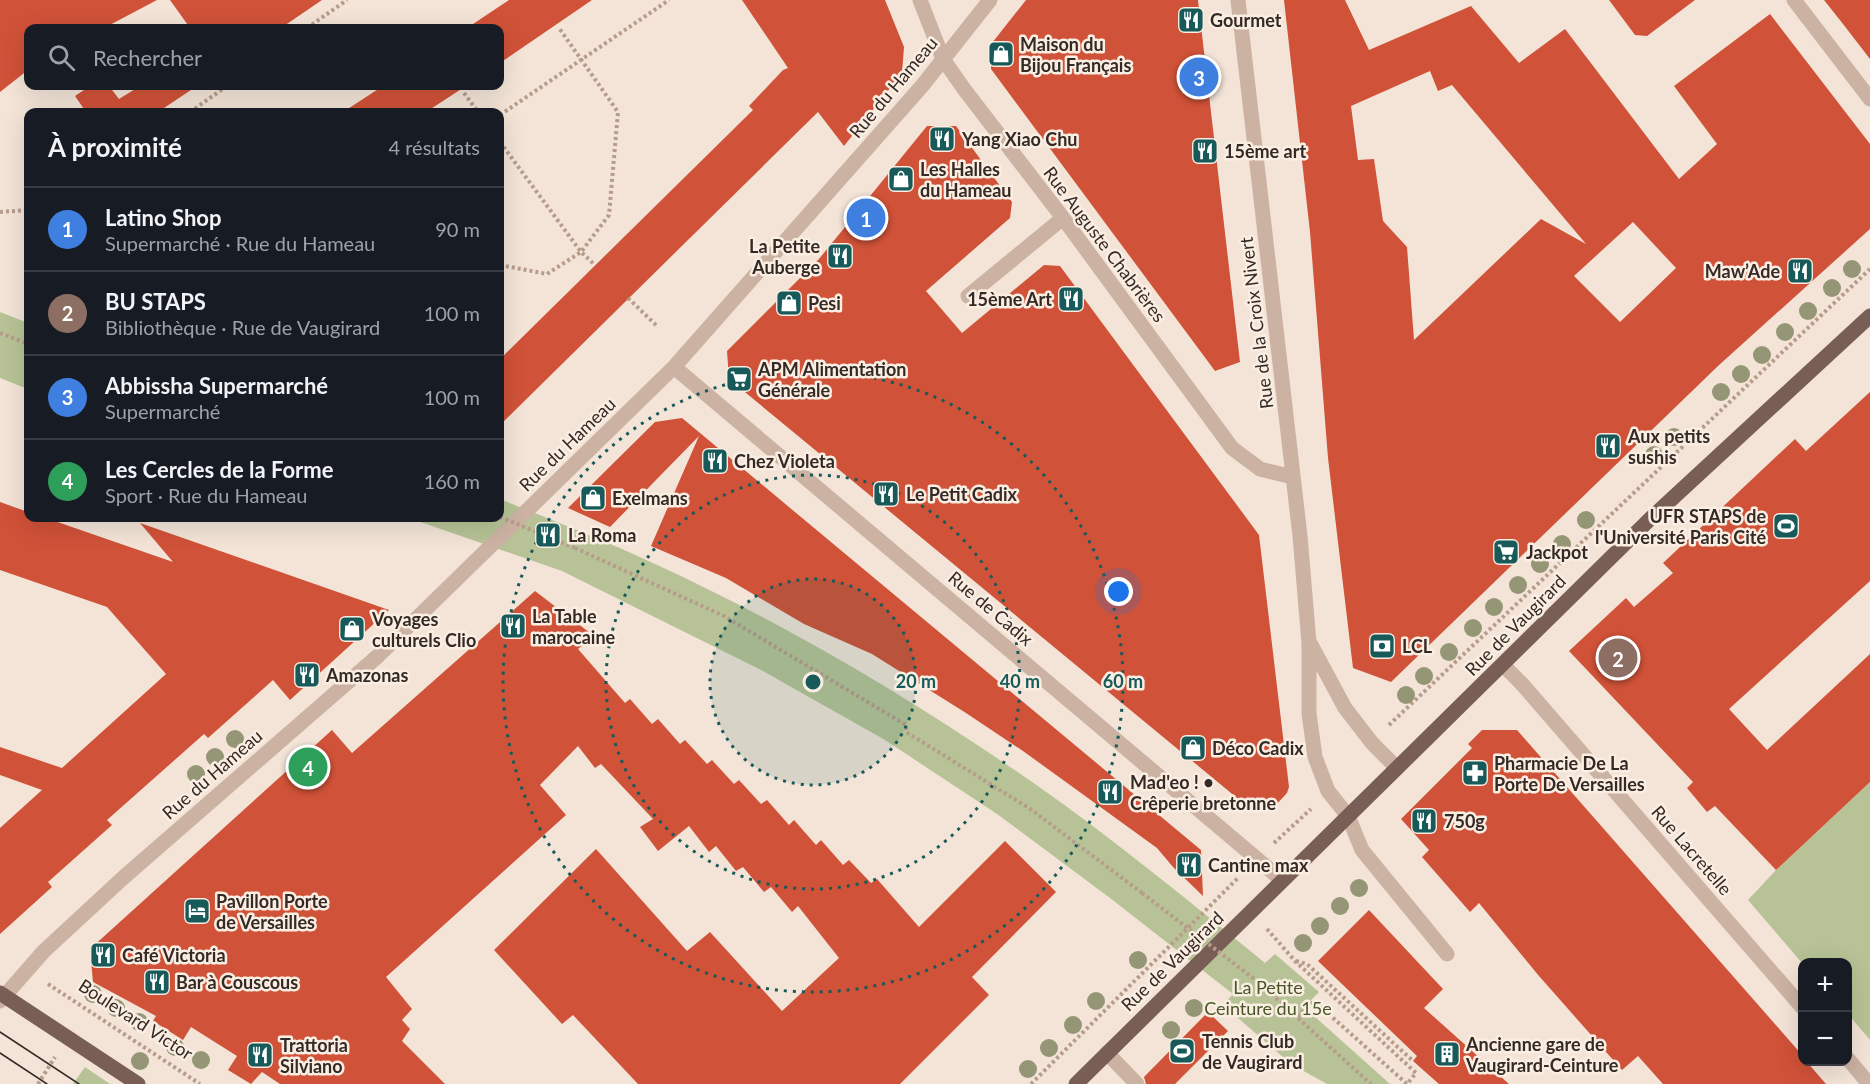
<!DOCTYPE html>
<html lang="fr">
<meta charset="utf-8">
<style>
:root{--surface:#171b24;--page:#20242c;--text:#f1f3f6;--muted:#9ea1a6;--line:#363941;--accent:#d93025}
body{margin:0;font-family:Lato,sans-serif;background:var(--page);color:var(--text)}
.controls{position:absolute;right:18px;bottom:18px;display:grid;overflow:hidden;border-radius:12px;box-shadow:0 6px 24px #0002}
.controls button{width:54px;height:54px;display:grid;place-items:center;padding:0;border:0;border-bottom:2px solid var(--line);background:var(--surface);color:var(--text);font:30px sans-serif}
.you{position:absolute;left:1119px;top:592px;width:21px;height:21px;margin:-15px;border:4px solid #fff;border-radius:50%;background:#1a73e8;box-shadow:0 0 0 9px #1a73e833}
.badge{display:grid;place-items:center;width:39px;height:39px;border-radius:50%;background:var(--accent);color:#fff;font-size:20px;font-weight:700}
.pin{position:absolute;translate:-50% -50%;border:3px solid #fff;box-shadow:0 2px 6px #0006}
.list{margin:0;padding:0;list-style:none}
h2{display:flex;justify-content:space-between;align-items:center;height:78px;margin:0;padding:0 24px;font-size:26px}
h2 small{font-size:20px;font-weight:400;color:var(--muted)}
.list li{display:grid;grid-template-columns:39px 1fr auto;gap:18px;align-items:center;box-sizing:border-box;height:84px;padding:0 24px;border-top:2px solid var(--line)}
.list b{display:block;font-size:22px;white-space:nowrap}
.list p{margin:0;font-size:20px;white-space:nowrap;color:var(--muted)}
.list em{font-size:20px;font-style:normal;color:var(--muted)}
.icon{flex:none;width:33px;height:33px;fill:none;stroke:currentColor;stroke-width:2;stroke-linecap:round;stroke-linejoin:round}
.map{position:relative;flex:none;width:1870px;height:1084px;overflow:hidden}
.search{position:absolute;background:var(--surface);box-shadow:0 6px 24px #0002;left:24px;top:24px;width:480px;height:66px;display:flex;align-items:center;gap:15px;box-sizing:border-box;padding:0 21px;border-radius:12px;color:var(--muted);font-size:22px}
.panel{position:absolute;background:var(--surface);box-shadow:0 6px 24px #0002;left:24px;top:108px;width:480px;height:414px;border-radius:12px}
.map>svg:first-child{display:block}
.green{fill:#b7c396}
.building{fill:#d05238;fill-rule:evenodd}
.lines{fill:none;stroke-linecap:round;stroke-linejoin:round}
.path{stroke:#b79c8c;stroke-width:4;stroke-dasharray:3 3;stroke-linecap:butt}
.minor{stroke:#cbb2a2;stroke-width:15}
.major{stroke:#795e55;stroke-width:15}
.tram{stroke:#352925;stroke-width:1.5}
.path-bridge{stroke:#b79c8c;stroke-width:4;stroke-dasharray:3 3;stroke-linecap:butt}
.tree{fill:#959676}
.ring{fill:none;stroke:#185a5a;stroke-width:3;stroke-dasharray:3 6}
.labels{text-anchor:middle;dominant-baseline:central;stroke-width:5;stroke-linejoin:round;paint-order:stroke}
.poi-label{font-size:18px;font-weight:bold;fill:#352925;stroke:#faeee3;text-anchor:start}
.street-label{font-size:18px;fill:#352925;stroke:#faeee3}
.park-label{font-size:18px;fill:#485627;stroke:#faeee3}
.centre{fill:#185a5a;stroke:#faeee3;stroke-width:3}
.ring-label{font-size:18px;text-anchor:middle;font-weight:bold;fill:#185a5a;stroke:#faeee3;stroke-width:5;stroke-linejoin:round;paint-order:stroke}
</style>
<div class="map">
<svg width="1870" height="1084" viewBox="0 0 1870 1084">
<rect width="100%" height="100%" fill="#f3e4d7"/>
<path class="green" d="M0 312 28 323V389L0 378Z
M500 499C552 520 604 540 655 564 788 625 915 701 1035 784 1115 840 1190 902 1265 963L1275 954 1319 992 1304 1007 1390 1084H1327L1291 1064 1223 1005 1233 994 1110 898 997 814 885 740 761 670 562 571 409 518H500Z
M1870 782V1040L1848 1014V962L1802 963 1748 900 1776 870Z
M85 1067 110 1084H73Z"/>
<path class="building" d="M0 0H157L104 28H28V70L0 92Z
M170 0H322L281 28H190Z
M509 0H592L500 63V28H467Z
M742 0H885L904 47 902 73 844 146 818 112 500 425V359L753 110 749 106 783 70 788 68Z
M1026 0H1198L1240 362 1215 371 991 69 992 43Z
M1284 0H1345L1369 50 1471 6 1519 63 1565 29 1679 179 1717 144 1674 86 1770 14 1870 144V229L1718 366 1391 682 1353 668 1328 458 1310 232ZM1430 71 1438 91 1452 85 1586 244 1541 219 1414 340 1407 247 1383 221 1374 159 1358 160 1351 106ZM1633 222 1676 268 1620 322 1574 276Z
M1609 0H1695L1647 36 1635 35Z
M1824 0H1870V59L1843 24Z
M90 86H109L119 99 140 86H197L158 112H86L75 96Z
M383 86H466L426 112H343Z
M927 126H956L1012 202 1010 218 926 291 962 333 1044 265 1060 266 1259 535 1289 787 1287 793 1275 806 1248 807 729 379 727 351 819 259Z
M1870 392V581L1729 709 1767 750 1870 654V782L1776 870 1715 806 1707 812 1687 788 1693 782 1569 651 1626 598 1634 607 1673 573 1663 563 1795 439 1806 451Z
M682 418 1201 850 1203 896 1173 867 1157 848 1023 751 966 713 872 654 804 624 726 578 651 546 699 436 610 527 568 508 655 422Z
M0 502 28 512V518H46L173 562 140 523 389 610 290 700 273 680 208 738 204 734 107 820 112 825 48 882 52 887 0 934V828L42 790 0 775V747L62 768 166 674 107 607 0 570Z
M535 591 594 636 578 649 625 703 630 699 652 724 658 719 680 744 685 740 707 764 712 760 734 784 739 780 761 804 767 800 789 825 794 820 816 845 821 840 843 865 849 860 871 883 877 879 919 927 1005 841 1056 892 972 977 989 995 900 1084H638L573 1015 562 1024 494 950 596 849 687 951 710 932 782 1011 839 958 798 906 792 912 771 887 764 892 743 867 736 871 716 846 709 852 689 826 658 851 640 827 653 819 601 764 595 768 578 746 540 785 566 815 386 977 412 1009 402 1020 410 1029 402 1041 445 1084H280L262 1072 251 1084 228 1070 237 1056 191 1027 183 1040 153 1021 156 1016 93 982 90 949 332 730 352 753Z
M1482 730H1517L1803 1056V1062H1807L1826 1084H1663L1638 1056 1622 1070 1539 976 1479 903 1470 912 1422 857 1429 850 1401 819 1472 748 1468 744Z
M1369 910 1443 989 1424 1008 1509 1084H1439L1413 1061 1417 1056 1318 961Z
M1208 1012 1228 1031 1175 1084H1146L1144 1077Z"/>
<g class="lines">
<path class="path" d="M307 28 347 0
M464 93 478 112
M190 112 227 86
M500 115 669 0
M500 142 581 252 595 265
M0 212 28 210
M500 265 547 274 581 252 609 215 618 112 559 28
M628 298 657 326
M0 333 28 344
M575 548 724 616 906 725V732L1029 808 1142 893
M1389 725 1870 269
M1274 843 1311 809
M1267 929 1295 961 1416 1073 1407 1084 1314 1001 1297 1017
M1296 961 1307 964 1413 1061
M1258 982 1371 1084
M48 984 200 1084
M38 1084 55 1057
M1031 1084 1239 877"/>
<path class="minor" d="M920 0 943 59 964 89 1063 218 1232 448 1260 469 1293 477
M1238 0 1300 536 1309 643V713L1315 757 1328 791 1348 816 1362 850 1447 954
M1794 0 1870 99
M968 296 1063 218
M674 367 1282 880
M1310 643 1345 708 1372 743 1397 768
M1503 665 1522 684 1802 1007
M0 1001 44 951 124 877 379 655 674 367 922 86 990 0
M1107 1053 1137 1084
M1848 1059 1869 1084"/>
<path class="major" d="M0 993 138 1084
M1076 1084 1649 520 1870 316"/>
<path class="tram" d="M0 1032 79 1084
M0 1053 47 1084"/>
<path class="path-bridge" d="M500 517 575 548
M1142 893 1258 982"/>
</g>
<g class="tree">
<circle cx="1852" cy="269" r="9"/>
<circle cx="1832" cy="288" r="9"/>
<circle cx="1808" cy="311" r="9"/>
<circle cx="1785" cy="332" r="9"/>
<circle cx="1762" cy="355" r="9"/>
<circle cx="1741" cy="374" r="9"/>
<circle cx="1721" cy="392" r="9"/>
<circle cx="1674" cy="437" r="9"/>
<circle cx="1654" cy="455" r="9"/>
<circle cx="1586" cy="520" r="9"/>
<circle cx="1562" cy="544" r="9"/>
<circle cx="1540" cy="564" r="9"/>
<circle cx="1518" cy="585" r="9"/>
<circle cx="1494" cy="607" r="9"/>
<circle cx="1473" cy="628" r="9"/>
<circle cx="1449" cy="652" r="9"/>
<circle cx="1424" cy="676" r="9"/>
<circle cx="1406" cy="695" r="9"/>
<circle cx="235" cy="739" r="9"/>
<circle cx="215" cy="757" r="9"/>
<circle cx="196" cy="774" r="9"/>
<circle cx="1359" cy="888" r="9"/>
<circle cx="1340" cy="906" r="9"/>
<circle cx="1320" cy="926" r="9"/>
<circle cx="1303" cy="943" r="9"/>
<circle cx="1138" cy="960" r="9"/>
<circle cx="93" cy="994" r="9"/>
<circle cx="1096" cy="1001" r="9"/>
<circle cx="116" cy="1008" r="9"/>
<circle cx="1194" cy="1008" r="9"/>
<circle cx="139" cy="1022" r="9"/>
<circle cx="1073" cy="1025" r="9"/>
<circle cx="1171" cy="1030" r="9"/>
<circle cx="175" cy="1047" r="9"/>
<circle cx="1049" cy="1048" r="9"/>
<circle cx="201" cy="1060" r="9"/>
<circle cx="140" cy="1061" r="9"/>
<circle cx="1028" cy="1069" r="9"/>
</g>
<circle cx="813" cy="682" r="103" fill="#185a5a" fill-opacity=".12"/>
<g class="ring">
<circle cx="813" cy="682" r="103"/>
<circle cx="813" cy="682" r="207"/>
<circle cx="813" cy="682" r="310"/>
</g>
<defs>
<symbol id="restaurant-square" viewBox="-11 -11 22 22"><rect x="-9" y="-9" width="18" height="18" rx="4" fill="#185a5a" stroke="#faeee3"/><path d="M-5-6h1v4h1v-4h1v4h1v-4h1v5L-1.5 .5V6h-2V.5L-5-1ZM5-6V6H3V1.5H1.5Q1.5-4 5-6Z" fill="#fff"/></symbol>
<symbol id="shop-square" viewBox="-11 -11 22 22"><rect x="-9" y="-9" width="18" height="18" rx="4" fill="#185a5a" stroke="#faeee3"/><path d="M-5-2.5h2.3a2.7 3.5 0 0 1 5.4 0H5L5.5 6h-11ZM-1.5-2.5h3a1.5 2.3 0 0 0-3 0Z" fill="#fff"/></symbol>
<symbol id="supermarket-square" viewBox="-11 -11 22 22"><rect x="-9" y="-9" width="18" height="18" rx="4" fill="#185a5a" stroke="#faeee3"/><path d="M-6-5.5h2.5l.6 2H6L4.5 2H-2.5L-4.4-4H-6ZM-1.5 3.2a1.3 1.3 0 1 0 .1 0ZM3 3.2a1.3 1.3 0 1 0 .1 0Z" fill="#fff"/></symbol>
<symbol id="stadium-square" viewBox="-11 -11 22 22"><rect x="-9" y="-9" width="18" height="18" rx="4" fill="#185a5a" stroke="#faeee3"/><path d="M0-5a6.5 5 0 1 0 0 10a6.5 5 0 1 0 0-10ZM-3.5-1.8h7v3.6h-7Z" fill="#fff"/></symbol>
<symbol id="bank-square" viewBox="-11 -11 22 22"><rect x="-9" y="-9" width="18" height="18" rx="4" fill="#185a5a" stroke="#faeee3"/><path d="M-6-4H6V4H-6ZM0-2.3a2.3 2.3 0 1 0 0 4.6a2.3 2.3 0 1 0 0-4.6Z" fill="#fff"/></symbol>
<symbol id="pharmacy-square" viewBox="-11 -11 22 22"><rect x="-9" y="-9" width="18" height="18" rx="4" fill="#185a5a" stroke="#faeee3"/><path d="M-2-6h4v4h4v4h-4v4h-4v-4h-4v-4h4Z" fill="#fff"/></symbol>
<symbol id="hotel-square" viewBox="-11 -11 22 22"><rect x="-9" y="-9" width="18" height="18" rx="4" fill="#185a5a" stroke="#faeee3"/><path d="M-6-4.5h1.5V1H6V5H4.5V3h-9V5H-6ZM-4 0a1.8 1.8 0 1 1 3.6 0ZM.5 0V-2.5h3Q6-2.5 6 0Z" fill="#fff"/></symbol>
<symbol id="building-square" viewBox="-11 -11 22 22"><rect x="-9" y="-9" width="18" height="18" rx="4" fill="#185a5a" stroke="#faeee3"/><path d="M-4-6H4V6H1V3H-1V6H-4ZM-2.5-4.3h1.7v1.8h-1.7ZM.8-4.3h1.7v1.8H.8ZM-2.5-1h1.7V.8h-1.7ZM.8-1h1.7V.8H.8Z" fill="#fff"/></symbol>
</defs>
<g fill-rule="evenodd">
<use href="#restaurant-square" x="1176" y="5" width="30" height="30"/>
<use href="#shop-square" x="986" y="39" width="30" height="30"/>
<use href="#restaurant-square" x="927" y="124" width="30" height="30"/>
<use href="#restaurant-square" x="1190" y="136" width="30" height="30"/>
<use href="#shop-square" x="886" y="164" width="30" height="30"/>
<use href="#restaurant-square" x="825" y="241" width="30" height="30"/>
<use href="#restaurant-square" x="1785" y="256" width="30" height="30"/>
<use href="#restaurant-square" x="1056" y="284" width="30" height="30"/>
<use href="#shop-square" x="774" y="288" width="30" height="30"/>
<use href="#supermarket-square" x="724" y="364" width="30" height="30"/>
<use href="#restaurant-square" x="1593" y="431" width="30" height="30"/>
<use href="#restaurant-square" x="700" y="446" width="30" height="30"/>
<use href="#restaurant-square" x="871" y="479" width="30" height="30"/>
<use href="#shop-square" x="578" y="483" width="30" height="30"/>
<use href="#stadium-square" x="1771" y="511" width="30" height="30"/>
<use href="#restaurant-square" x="533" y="520" width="30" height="30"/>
<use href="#supermarket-square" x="1491" y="537" width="30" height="30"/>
<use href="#restaurant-square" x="498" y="611" width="30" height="30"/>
<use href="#shop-square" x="337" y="614" width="30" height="30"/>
<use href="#bank-square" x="1367" y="631" width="30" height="30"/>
<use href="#restaurant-square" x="292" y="660" width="30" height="30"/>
<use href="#shop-square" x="1178" y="733" width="30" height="30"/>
<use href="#pharmacy-square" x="1460" y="758" width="30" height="30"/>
<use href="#restaurant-square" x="1095" y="777" width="30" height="30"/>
<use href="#restaurant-square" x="1409" y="806" width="30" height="30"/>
<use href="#restaurant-square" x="1174" y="850" width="30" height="30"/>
<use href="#hotel-square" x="182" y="896" width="30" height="30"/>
<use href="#restaurant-square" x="88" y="940" width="30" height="30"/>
<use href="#restaurant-square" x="142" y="967" width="30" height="30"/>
<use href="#stadium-square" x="1167" y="1036" width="30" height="30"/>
<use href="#building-square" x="1432" y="1039" width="30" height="30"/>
<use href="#restaurant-square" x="245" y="1040" width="30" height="30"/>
</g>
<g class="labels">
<g class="poi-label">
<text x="1210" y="20">Gourmet</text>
<text x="1020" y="44">Maison du<tspan x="1020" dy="21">Bijou Français</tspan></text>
<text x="962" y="139">Yang Xiao Chu</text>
<text x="1224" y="151">15ème art</text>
<text x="920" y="169">Les Halles<tspan x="920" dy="21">du Hameau</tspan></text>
<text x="820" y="246" text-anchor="end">La Petite<tspan x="820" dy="21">Auberge</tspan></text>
<text x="1780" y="271" text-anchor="end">Maw’Ade</text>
<text x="1052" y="299" text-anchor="end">15ème Art</text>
<text x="808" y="303">Pesi</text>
<text x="758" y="369">APM Alimentation<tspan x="758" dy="21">Générale</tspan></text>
<text x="1628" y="436">Aux petits<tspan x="1628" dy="21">sushis</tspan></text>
<text x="734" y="461">Chez Violeta</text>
<text x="906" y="494">Le Petit Cadix</text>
<text x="612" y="498">Exelmans</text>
<text x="1766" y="516" text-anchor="end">UFR STAPS de<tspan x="1766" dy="21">l'Université Paris Cité</tspan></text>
<text x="568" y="535">La Roma</text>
<text x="1526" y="552">Jackpot</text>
<text x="532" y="616">La Table<tspan x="532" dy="21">marocaine</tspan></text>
<text x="372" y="619">Voyages<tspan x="372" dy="21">culturels Clio</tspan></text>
<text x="1402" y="646">LCL</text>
<text x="326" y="675">Amazonas</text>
<text x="1212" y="748">Déco Cadix</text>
<text x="1494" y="763">Pharmacie De La<tspan x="1494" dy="21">Porte De Versailles</tspan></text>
<text x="1130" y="782">Mad'eo ! •<tspan x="1130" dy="21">Crêperie bretonne</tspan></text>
<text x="1444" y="821">750g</text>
<text x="1208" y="865">Cantine max</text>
<text x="216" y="901">Pavillon Porte<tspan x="216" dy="21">de Versailles</tspan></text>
<text x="122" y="955">Café Victoria</text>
<text x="176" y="982">Bar à Couscous</text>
<text x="1202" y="1041">Tennis Club<tspan x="1202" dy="21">de Vaugirard</tspan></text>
<text x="1466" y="1044">Ancienne gare de<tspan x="1466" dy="21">Vaugirard-Ceinture</tspan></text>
<text x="280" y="1045">Trattoria<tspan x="280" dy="21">Silviano</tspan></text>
</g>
<g class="street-label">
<text transform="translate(893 87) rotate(-50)">Rue du Hameau</text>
<text transform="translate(1105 244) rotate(53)">Rue Auguste Chabrières</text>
<text transform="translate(1256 323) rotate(-97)">Rue de la Croix Nivert</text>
<text transform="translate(567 444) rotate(-44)">Rue du Hameau</text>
<text transform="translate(991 608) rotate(40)">Rue de Cadix</text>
<text transform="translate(1515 625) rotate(-45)">Rue de Vaugirard</text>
<text transform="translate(212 774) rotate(-41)">Rue du Hameau</text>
<text transform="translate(1692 850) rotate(49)">Rue Lacretelle</text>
<text transform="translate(1172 961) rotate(-44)">Rue de Vaugirard</text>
<text transform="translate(136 1019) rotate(33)">Boulevard Victor</text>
</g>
<g class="park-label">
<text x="1268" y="987">La Petite<tspan x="1268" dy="21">Ceinture du 15e</tspan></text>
</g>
</g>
<circle cx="813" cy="682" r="9" class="centre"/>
<g class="ring-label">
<text x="916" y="688">20 m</text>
<text x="1020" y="688">40 m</text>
<text x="1123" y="688">60 m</text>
</g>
</svg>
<div class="controls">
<button>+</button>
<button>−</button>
</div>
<div class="you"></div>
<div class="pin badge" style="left:866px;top:218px;background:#3f7fe0">1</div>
<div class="pin badge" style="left:1618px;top:658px;background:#8d6e63">2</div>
<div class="pin badge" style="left:1199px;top:77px;background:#3f7fe0">3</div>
<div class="pin badge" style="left:308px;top:767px;background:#2e9e5b">4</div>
<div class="search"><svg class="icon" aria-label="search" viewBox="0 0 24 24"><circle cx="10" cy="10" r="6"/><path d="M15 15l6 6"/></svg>Rechercher</div>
<section class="panel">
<h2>À proximité<small>4 résultats</small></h2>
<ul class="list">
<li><span class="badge" style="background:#3f7fe0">1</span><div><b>Latino Shop</b><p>Supermarché · Rue du Hameau</p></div><em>90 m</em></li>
<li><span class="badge" style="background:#8d6e63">2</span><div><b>BU STAPS</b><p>Bibliothèque · Rue de Vaugirard</p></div><em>100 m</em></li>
<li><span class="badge" style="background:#3f7fe0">3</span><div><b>Abbissha Supermarché</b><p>Supermarché</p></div><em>100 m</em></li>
<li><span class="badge" style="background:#2e9e5b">4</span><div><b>Les Cercles de la Forme</b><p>Sport · Rue du Hameau</p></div><em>160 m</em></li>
</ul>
</section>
</div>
